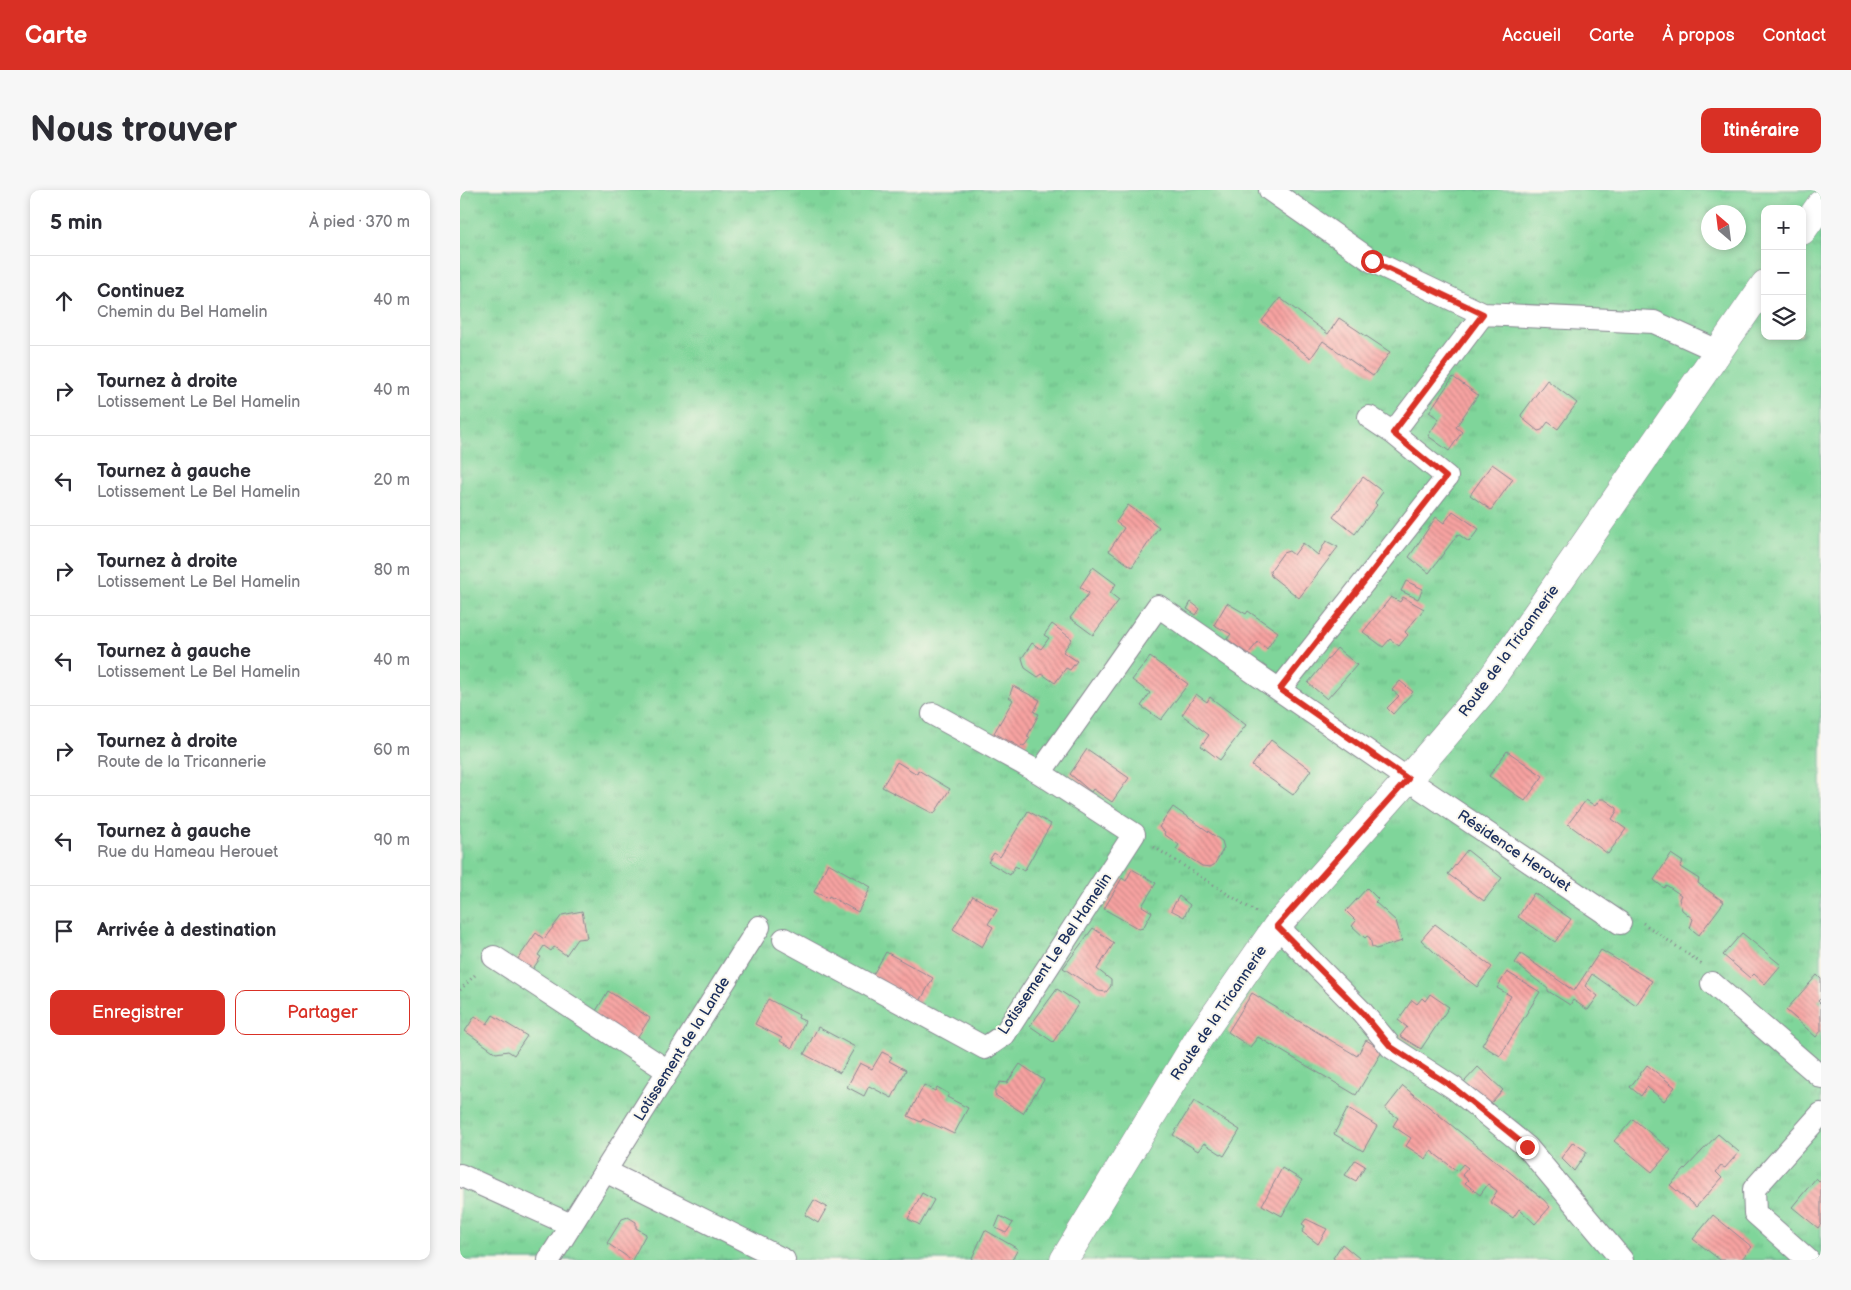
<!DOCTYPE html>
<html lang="fr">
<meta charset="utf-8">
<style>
:root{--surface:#fff;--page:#f7f7f7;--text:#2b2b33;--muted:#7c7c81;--line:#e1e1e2;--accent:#d93025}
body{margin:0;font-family:"Balsamiq Sans",sans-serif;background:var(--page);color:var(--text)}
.controls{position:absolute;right:15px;top:15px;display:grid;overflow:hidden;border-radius:10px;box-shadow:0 2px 8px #0003}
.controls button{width:45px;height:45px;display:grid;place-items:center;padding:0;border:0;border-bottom:1px solid var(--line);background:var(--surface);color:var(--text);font:25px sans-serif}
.compass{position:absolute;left:1241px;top:15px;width:45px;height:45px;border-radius:50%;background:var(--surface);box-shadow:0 2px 8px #0003;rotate:332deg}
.stop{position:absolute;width:15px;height:15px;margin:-11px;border:4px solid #d93025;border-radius:50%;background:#fff}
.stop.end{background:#d93025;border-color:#fff;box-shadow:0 1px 5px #0008}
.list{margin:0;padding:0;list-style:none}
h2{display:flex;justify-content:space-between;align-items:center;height:65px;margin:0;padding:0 20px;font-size:21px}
h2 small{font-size:16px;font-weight:400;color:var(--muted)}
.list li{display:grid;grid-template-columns:32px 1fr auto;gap:15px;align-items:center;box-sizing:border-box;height:90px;padding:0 20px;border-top:1px solid var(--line)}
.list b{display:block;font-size:19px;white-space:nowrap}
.list p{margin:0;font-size:16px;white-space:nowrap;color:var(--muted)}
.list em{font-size:16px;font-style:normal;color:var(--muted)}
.actions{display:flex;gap:10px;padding:15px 20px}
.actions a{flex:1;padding:11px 0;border:1px solid var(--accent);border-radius:10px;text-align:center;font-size:18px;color:var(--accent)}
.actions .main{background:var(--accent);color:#fff}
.icon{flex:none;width:28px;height:28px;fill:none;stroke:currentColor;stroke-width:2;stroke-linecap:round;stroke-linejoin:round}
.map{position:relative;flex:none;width:1361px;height:1070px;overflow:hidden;border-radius:10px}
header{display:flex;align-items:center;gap:30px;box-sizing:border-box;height:70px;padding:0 25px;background:var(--accent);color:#fff}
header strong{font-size:24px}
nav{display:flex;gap:28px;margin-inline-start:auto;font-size:18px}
.intro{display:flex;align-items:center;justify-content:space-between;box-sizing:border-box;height:120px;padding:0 30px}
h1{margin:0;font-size:35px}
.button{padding:12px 22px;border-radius:10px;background:var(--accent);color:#fff;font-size:18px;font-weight:700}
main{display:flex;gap:30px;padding:0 30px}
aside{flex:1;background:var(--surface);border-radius:10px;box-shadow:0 2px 8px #0003}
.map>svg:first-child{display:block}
.grass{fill:url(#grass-tufts);stroke:#4d827c;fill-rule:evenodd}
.building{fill:url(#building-back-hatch)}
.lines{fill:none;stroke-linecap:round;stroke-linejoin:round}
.minor-casing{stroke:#888790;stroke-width:24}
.secondary-casing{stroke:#888790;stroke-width:29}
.path{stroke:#888790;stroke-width:3;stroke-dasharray:1 4;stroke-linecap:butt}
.minor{stroke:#fff;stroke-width:22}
.secondary{stroke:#fff;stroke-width:28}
.route{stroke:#d93025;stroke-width:6}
.labels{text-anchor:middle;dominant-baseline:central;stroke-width:4;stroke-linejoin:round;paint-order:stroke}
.street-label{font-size:15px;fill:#1b2f5e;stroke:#fbf7ec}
</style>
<header>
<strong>Carte</strong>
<nav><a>Accueil</a><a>Carte</a><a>À propos</a><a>Contact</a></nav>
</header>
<div class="intro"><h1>Nous trouver</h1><a class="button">Itinéraire</a></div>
<main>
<aside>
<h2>5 min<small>À pied · 370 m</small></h2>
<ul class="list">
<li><svg class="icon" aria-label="ahead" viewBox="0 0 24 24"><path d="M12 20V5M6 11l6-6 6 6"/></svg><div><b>Continuez</b><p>Chemin du Bel Hamelin</p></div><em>40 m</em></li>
<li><svg class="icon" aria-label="right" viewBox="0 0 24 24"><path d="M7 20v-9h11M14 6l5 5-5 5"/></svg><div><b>Tournez à droite</b><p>Lotissement Le Bel Hamelin</p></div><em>40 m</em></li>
<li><svg class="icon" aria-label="left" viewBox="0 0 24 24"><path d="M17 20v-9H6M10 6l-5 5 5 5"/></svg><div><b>Tournez à gauche</b><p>Lotissement Le Bel Hamelin</p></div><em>20 m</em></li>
<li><svg class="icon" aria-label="right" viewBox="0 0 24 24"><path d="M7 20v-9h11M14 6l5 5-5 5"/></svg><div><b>Tournez à droite</b><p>Lotissement Le Bel Hamelin</p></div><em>80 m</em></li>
<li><svg class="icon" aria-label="left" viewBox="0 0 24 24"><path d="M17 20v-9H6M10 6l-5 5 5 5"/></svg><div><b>Tournez à gauche</b><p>Lotissement Le Bel Hamelin</p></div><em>40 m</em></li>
<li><svg class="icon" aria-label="right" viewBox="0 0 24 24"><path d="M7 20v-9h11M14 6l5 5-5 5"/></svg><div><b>Tournez à droite</b><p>Route de la Tricannerie</p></div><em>60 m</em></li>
<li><svg class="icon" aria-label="left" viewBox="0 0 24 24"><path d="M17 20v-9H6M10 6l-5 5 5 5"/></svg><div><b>Tournez à gauche</b><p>Rue du Hameau Herouet</p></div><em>90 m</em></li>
<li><svg class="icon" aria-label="arrive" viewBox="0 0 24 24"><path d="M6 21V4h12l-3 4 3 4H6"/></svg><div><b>Arrivée à destination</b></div></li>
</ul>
<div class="actions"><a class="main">Enregistrer</a><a>Partager</a></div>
</aside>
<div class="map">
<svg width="1361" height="1070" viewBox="0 0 1361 1070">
<defs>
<pattern id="grass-tufts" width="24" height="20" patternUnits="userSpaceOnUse" patternTransform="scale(1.25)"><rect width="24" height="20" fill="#7fd59a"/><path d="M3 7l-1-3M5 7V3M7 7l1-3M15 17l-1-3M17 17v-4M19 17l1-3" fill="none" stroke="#6db787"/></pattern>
<pattern id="building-back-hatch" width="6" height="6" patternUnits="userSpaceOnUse" patternTransform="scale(1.25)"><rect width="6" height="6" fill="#f8a3a1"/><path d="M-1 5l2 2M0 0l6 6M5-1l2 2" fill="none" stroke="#c88586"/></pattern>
</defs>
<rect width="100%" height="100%" fill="#fbf7ec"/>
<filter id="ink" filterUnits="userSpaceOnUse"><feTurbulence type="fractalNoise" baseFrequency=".02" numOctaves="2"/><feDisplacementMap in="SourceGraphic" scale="10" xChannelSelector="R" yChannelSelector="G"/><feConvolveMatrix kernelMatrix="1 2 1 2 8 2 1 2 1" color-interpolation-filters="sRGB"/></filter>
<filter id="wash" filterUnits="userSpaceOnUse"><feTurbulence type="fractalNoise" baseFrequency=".0096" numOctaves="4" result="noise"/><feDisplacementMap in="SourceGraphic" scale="20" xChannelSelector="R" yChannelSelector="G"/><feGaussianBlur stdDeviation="1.12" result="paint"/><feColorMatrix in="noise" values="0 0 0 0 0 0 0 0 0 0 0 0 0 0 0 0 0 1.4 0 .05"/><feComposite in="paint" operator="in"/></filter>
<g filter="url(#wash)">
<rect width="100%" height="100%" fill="#f4dfc3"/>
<path class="grass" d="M0 0H1361V1070H0ZM1305 19H1342V146H1305ZM1248 22H1278V52H1248Z"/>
<g id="blocks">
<path class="building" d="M820 108 868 144 879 128 930 162 913 186 863 151 851 168 802 131Z
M993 187 1018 205 996 237 1002 242 989 261 968 246 979 229 969 222Z
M1087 190 1117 213 1098 239 1088 232 1082 240 1078 241 1062 228 1061 225Z
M1032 274 1053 289 1031 320 1010 305Z
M903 287 923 302 915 313 917 315 895 344 873 327Z
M668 315 699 337 672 377 649 361 664 338 656 332Z
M993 321 1019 339 1009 352 998 344 969 383 949 367 976 327 984 333Z
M866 351 878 357 839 408 811 386 810 381 823 363 829 361 834 365 843 353 858 365Z
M633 377 656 394 650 403 659 410 633 445 610 428 629 403 620 397Z
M946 391 963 399 958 409 941 401Z
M931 407 940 412 943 407 964 419 945 442 948 445 939 456 930 449 923 457 903 442Z
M731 412 740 419 736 425 727 419Z
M767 413 786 424 788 421 818 442 807 459 798 452 788 464 767 449 771 444 754 435Z
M592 434 612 449 603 462 617 471 610 480 606 478 595 493 582 484 578 487 565 478 562 468 572 453 581 459 589 448 584 445Z
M877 458 897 475 867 509 848 493Z
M690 467 728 494 701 530 681 516 690 503 672 490Z
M940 491 953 502 933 524 927 518 939 506 932 500Z
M553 496 580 510 574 522 579 524 567 547 570 548 565 555 560 557 534 543 553 510 549 507Z
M736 504 747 512 750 507 786 535 760 570 741 556 749 545 722 525Z
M811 550 851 580 833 605 792 576Z
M627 559 669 588 652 612 633 599 631 602 610 584Z
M1047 561 1083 586 1065 611 1029 586Z
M437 572 457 584 458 580 490 599 474 624 422 597Z
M1140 609H1144L1157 618V621L1152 629 1166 639 1148 664 1108 634 1126 610 1135 616Z
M713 617 762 651 764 658 754 675 750 677 742 676 716 659 719 655 704 644 705 642 699 637Z
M568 621 591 634 564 681 555 676 550 685 528 672 534 663 540 667Z
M1007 660 1042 688 1024 711 988 684Z
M1211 664 1223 672 1220 677 1239 689 1238 693 1264 712 1239 745 1230 738 1233 729 1222 720 1219 709 1221 705 1206 695 1204 698 1194 690Z
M368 673 411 697 398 722 369 706 368 708 354 702Z
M672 679 696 693 682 716 692 722 683 738 679 739 644 719 662 688 666 691Z
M907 698 918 709 915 712 936 731 942 751 916 759 912 757 910 748 907 746 905 748 892 736 896 731 886 721Z
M1074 703 1111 729 1095 752 1058 727Z
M513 706 537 720 528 734 533 737 522 757 493 739Z
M719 706 730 715 724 727 711 720Z
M122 721 127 748 117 749 106 765 94 757 91 761 84 756 78 765 81 767 70 783 55 773 76 743 84 749 102 725Z
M975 734 1032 777 1017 797 987 774 961 750Z
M633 738 654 753 637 779 651 790V796L646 802 639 801 603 778Z
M1282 743 1321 775 1305 794 1294 784 1290 788 1263 765Z
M1141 760 1192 791 1176 815 1132 784 1125 796 1138 806 1128 820 1113 810 1110 815 1088 801V799L1055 773 1061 764 1114 801Z
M426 762 473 788 458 815 411 788Z
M1047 782 1080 802 1040 866 1022 855 1051 806 1037 798Z
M1357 785 1361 789V808L1358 811 1361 814V841L1356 847 1326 820Z
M597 799 619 813 593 852 570 836Z
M148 801 190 828 173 854 133 826Z
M792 803 897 866 906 850 923 860 896 905 798 847 790 857 768 842Z
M970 804 989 817 961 859 940 846 947 837 938 830 952 810 957 814 962 808 965 811Z
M308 809 339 825 338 828 345 831 332 858 320 851 322 848 295 834Z
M33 825 67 846 54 865 48 861 36 863 5 841 15 826 27 834Z
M358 837 395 857 380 883 344 864Z
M422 862 432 867 429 871 446 880 432 908 409 896 404 906 387 897 400 873 412 879Z
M560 874 584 890 563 923 535 905V900L540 892 547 893Z
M1187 875 1215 897 1204 911 1187 897 1181 906 1170 897Z
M1018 877 1043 900 1030 914 1004 892Z
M464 895 475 901 477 897 489 904 487 907 508 918 494 944 463 929 461 932 448 926Z
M943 896 1084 1010 1090 1017 1075 1034 1059 1019 1053 1028 1030 1012 1037 1001 1028 994 1020 1005 1005 993 1008 990 1002 985 1008 978 1003 974 997 981 971 961 966 969 946 956 951 948 933 936 938 928 925 919Z
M734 911 780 940 764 966 744 953 738 961 713 945Z
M888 918 917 936 903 961 874 944Z
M1173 929 1211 960 1192 982 1154 951Z
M1258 944 1279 962 1265 978 1261 976 1256 982 1262 988 1236 1017 1210 995Z
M1113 952 1127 962 1114 981 1101 968Z
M895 970 905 976 896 991 885 985Z
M822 978 842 990 822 1026 802 1015Z
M1356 988 1361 993V1034L1358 1038 1332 1017Z
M462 1003 474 1010 460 1035 448 1029Z
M354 1010 367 1017 358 1033 345 1025Z
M1253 1025 1292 1057 1281 1070H1260L1233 1049Z
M540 1026 553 1033 546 1043 535 1038Z
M168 1027 176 1032V1038L186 1044 172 1070 147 1053 162 1029Z
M846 1029 867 1039 858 1054 842 1042 845 1036 842 1034Z
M525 1040 558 1059 552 1070H511Z
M882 1054 899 1068 898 1070H876L873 1068Z"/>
</g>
</g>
<g filter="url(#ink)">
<use href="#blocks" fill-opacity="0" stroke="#888790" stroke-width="1"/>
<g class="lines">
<defs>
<path id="minor" d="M810 0 912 71 1023 124 1194 132 1258 161
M933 243 1023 124
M820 499 987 287 933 243 909 227
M580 583 698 416 965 601 1160 733
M817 736 902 822 931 857 994 898 1067 957 1162 1070
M324 749 525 858 544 845 674 644 580 583 473 524
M34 767 208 881
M1252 793 1361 887
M145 981 324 1070
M0 985 111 1035
M89 1070 299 737
M1348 1070 1295 1023 1294 999 1361 924"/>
<path id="secondary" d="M1342 41 1361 14
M604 1070 739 848 817 736 948 589 1023 501 1305 94"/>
</defs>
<use href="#minor" class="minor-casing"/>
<use href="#secondary" class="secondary-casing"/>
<path class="path" d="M694 657 796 722
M1183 733 1242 774
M0 800 17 783"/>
<use href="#minor" class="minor"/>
<use href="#secondary" class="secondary"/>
</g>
</g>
<g class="lines" filter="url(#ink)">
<path class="route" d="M912 71 1023 124 933 243 986 287 820 499 948 589 817 736 902 822 931 857 994 898 1067 957"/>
</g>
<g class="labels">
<g class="street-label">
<text transform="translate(1049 461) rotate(-54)">Route de la Tricannerie</text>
<text transform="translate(1054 661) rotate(34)">Résidence Herouet</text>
<text transform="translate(595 764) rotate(-56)">Lotissement Le Bel Hamelin</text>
<text transform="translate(759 823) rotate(-56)">Route de la Tricannerie</text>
<text transform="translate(222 859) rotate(-58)">Lotissement de la Lande</text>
</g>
</g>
</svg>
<div class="controls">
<button>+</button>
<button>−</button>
<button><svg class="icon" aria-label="layers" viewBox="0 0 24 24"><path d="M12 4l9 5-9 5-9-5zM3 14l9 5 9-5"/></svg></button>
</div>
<svg class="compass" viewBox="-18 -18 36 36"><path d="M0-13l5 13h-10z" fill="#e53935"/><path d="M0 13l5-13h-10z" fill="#7c7c81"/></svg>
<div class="stop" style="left:912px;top:71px"></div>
<div class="stop end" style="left:1067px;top:957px"></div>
</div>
</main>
